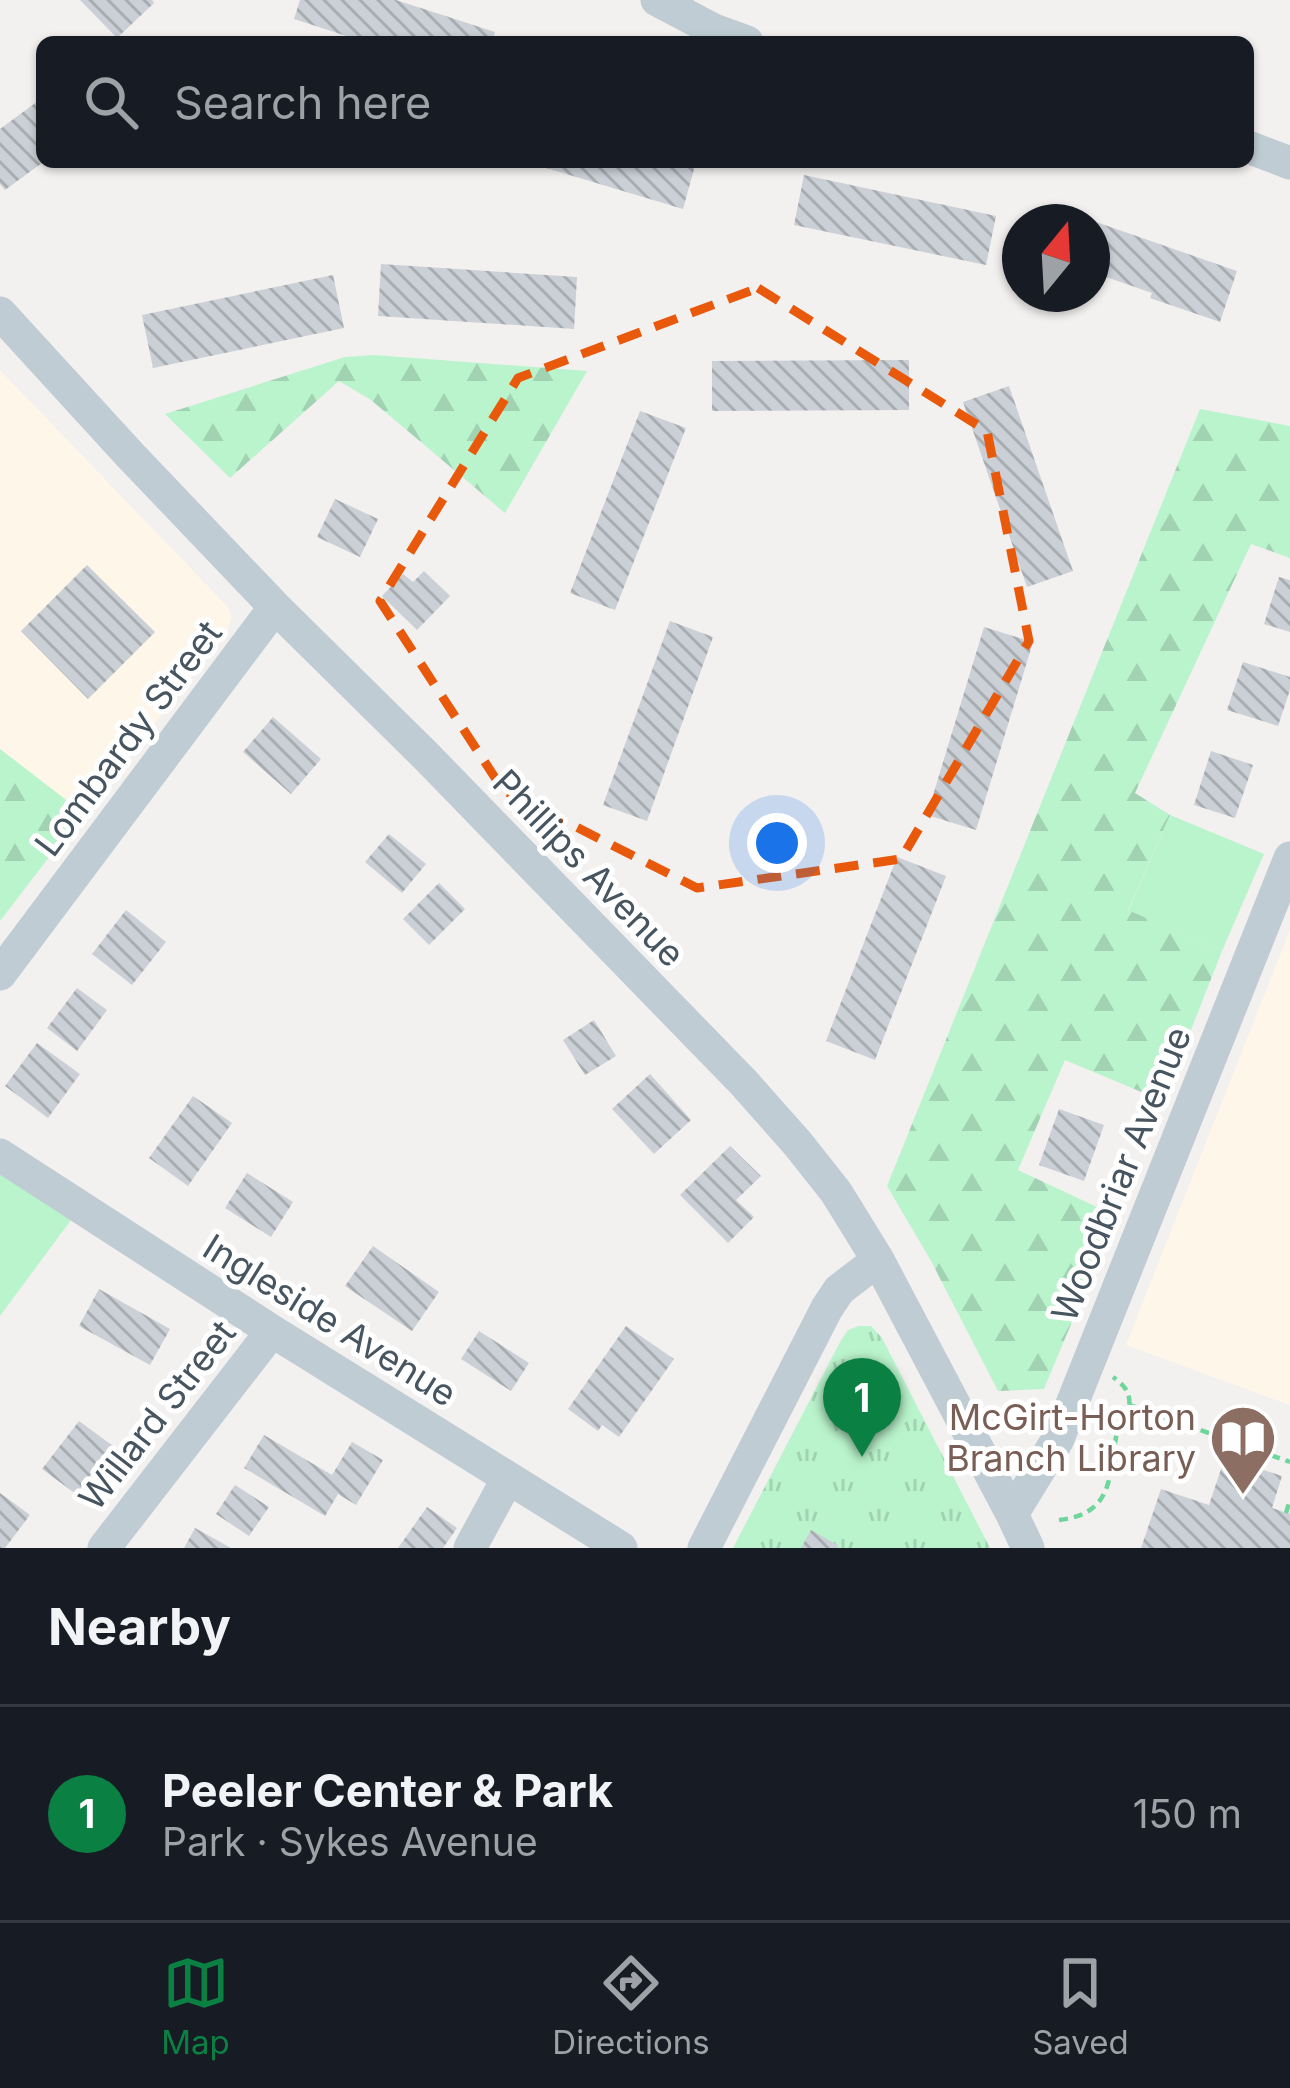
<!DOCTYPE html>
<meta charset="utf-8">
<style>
:root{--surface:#171b24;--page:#242831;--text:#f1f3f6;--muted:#9ea1a6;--line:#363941;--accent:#0b8043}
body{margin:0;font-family:Inter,sans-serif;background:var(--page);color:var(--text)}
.compass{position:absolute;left:1002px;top:204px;width:108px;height:108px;border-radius:50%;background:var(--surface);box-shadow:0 3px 9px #0004;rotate:18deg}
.you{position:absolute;left:777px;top:843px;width:42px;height:42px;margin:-30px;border:9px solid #fff;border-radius:50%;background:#1a73e8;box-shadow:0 0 0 18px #1a73e833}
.badge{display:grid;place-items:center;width:78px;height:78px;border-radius:50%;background:var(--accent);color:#fff;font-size:39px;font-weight:700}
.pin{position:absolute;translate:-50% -99px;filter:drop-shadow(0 3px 6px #0008)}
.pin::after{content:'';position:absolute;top:63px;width:42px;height:36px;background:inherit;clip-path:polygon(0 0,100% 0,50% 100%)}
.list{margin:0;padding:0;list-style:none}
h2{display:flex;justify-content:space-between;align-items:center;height:156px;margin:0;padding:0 48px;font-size:51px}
h2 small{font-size:39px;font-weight:400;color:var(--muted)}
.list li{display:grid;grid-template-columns:78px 1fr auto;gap:36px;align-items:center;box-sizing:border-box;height:216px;padding:0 48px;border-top:3px solid var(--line)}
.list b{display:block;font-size:45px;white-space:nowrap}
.list p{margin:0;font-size:39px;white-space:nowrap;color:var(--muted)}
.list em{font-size:39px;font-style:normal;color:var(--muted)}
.icon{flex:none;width:66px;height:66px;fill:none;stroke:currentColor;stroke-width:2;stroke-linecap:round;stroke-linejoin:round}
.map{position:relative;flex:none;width:1290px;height:1548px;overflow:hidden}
.search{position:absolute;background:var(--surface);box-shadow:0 3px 9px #0004;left:36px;right:36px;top:36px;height:132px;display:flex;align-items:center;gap:30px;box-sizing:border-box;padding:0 42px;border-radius:18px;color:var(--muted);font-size:45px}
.sheet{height:372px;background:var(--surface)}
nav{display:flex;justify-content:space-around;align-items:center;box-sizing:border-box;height:168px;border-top:3px solid var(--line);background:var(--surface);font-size:33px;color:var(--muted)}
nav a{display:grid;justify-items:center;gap:6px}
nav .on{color:var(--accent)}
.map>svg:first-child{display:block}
.commercial{fill:#fef6e8}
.grass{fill:#baf4cc}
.forest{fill:url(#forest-firs)}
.park{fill:url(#park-tufts)}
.building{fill:url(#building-back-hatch)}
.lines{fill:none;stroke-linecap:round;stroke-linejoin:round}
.path{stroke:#6ed69a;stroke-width:4.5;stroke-dasharray:9 6;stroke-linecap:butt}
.minor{stroke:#bfccd3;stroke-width:33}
.marked{fill:none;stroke:#e8590c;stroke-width:9;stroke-dasharray:24 15;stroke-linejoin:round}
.labels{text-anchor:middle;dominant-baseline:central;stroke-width:10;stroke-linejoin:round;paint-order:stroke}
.street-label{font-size:36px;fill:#465560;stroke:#fff}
.education-label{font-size:36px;fill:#785e54;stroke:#fff;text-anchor:end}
</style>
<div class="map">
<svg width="1290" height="1548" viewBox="0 0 1290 1548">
<defs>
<pattern id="forest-firs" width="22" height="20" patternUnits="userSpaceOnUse" patternTransform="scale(3)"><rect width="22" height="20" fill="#baf4cc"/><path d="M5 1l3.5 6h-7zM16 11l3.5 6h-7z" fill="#a1d3b2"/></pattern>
<pattern id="park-tufts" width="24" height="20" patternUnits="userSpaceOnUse" patternTransform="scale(3)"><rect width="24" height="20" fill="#baf4cc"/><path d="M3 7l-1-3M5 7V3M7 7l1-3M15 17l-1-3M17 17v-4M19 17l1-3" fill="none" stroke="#a1d3b2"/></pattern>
<pattern id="building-back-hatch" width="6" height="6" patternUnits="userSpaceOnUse" patternTransform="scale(3)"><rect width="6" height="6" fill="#cbd0d6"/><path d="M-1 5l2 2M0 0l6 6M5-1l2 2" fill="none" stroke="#a7acb1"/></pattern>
</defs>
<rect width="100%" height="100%" fill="#f3f0f0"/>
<path class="commercial" d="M0 370 227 606 232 616 227 633 83 813 0 749Z
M1290 930V1405L1126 1345Z"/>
<path class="grass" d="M1170 815 1264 854 1222 951 1128 911Z
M0 1174 71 1220 0 1316Z"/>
<path class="forest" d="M374 355 587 371 505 513 371 400 339 381 230 478 165 414 345 357Z
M1200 409 1290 426V558L1251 544 1135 793 1170 815 1128 910 1222 951 1163 1101 1065 1060 1018 1170 1116 1216 1044 1389 998 1391 931 1261 887 1186Z
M0 749 83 813 0 921Z"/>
<path class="park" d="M859 1326H871L882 1338 990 1548H733L840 1342 848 1330Z"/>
<path class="building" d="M80 0H152L154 3 117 38Z
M300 0H396L495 32 492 42H365L294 19Z
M42 98V163L5 190 0 184V129Z
M526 162H696L683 209Z
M804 175 996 216 986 265 794 225Z
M1053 207 1237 271 1220 322 1150 298 1152 293 1092 272V222H1048Z
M381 264 577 277 574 329 378 316Z
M333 275 344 328 153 368 142 315Z
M909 360V410L712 411V361Z
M1009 386 1073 571 1027 587 963 402Z
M640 411 686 428 615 610 570 593Z
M335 499 378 519 360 557 317 537Z
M87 565 155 632 88 699 21 631Z
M424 571 450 596 417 630 382 596 403 574 413 582Z
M1279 577 1290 580V632L1264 624Z
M670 621 713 637 647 821 603 805Z
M984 627 1033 642 976 830 927 815Z
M1243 662 1290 677V690L1278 726 1227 710Z
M273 717 321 759 291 794 243 752Z
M1211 751 1253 765 1235 818 1194 805Z
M389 834 426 864 402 893 365 862Z
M897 857 946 876 875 1060 826 1041Z
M439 883 465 909 429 945 403 919Z
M126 910 166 942 132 985 92 954Z
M77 988 107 1010 77 1051 47 1028Z
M594 1020 616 1056 585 1075 563 1040Z
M37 1043 80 1074 48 1118 5 1086Z
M650 1074 691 1120 654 1154 612 1109Z
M193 1096 232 1123 188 1186 149 1158Z
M1059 1109 1104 1125 1084 1181 1039 1165Z
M730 1146 761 1176 736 1200 754 1217 728 1243 680 1195Z
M247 1173 293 1202 271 1237 225 1208Z
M373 1246 439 1292 412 1331 345 1286Z
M99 1289 170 1329 150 1365 79 1326Z
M626 1326 674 1359 619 1437 602 1425 598 1431 568 1409Z
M479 1331 529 1363 511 1391 461 1359Z
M79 1421 113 1446 76 1494 42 1469Z
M264 1435 332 1475 352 1442 383 1460 356 1505 338 1494 325 1516 244 1468Z
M1225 1457 1282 1476 1272 1508 1290 1514V1548H1141L1161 1489 1209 1505Z
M235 1485 269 1507 249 1536 216 1514Z
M0 1493 30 1515 5 1548H0Z
M427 1507 457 1528 443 1548H398Z
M195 1528 231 1548H184Z
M811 1530 838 1545 837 1548H801Z"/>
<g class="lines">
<path class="path" d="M1130 1405 1290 1462
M1286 1513 1290 1500
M1059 1520C1122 1513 1106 1464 1121 1416L1129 1411C1131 1394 1127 1387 1113 1377"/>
<path class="minor" d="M657 0 714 30 747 42
M1248 147 1290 163
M0 313 130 455 275 607 426 756 744 1083 798 1144 836 1192 878 1260 1012 1514 1028 1548
M0 974 275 607
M0 1155 272 1331 621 1548
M1012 1514 1058 1439 1290 858
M104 1548 272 1331
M470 1548 508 1478
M704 1548 827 1308 839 1290 878 1260"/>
</g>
<path class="marked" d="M758 288 987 431 1029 641 901 859 697 888 503 790 380 601 518 378Z"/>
<defs>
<symbol id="library-pin" viewBox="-11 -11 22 30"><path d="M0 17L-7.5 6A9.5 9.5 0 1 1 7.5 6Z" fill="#8d6e63" stroke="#fff"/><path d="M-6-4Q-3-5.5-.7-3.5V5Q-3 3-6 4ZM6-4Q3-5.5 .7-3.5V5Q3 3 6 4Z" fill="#fff"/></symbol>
</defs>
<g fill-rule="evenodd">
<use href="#library-pin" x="1205" y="1400" width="76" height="104"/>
</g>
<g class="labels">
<g class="street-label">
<text transform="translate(128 738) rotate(-53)">Lombardy Street</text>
<text transform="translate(589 868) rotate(46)">Phillips Avenue</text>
<text transform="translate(1121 1174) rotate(-68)">Woodbriar Avenue</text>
<text transform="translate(330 1320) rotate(32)">Ingleside Avenue</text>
<text transform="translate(157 1415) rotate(-52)">Willard Street</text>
</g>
<g class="education-label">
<text x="1196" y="1417">McGirt-Horton<tspan x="1196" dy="41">Branch Library</tspan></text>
</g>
</g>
</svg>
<svg class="compass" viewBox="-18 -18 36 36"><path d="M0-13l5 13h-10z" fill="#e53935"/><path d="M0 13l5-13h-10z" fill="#9ea1a6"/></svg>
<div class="you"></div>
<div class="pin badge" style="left:862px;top:1457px">1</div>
<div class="search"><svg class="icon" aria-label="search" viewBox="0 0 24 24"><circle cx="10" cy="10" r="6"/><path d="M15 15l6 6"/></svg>Search here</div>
</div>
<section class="sheet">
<h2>Nearby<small></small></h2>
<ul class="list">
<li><span class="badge">1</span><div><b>Peeler Center &amp; Park</b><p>Park · Sykes Avenue</p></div><em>150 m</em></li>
</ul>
</section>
<nav>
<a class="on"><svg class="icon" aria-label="map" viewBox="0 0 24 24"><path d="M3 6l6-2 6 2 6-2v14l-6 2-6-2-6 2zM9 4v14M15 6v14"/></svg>Map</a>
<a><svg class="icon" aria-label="directions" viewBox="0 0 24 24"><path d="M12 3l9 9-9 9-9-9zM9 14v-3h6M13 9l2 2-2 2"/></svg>Directions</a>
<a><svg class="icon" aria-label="saved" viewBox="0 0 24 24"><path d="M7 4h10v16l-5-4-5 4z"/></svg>Saved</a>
</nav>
